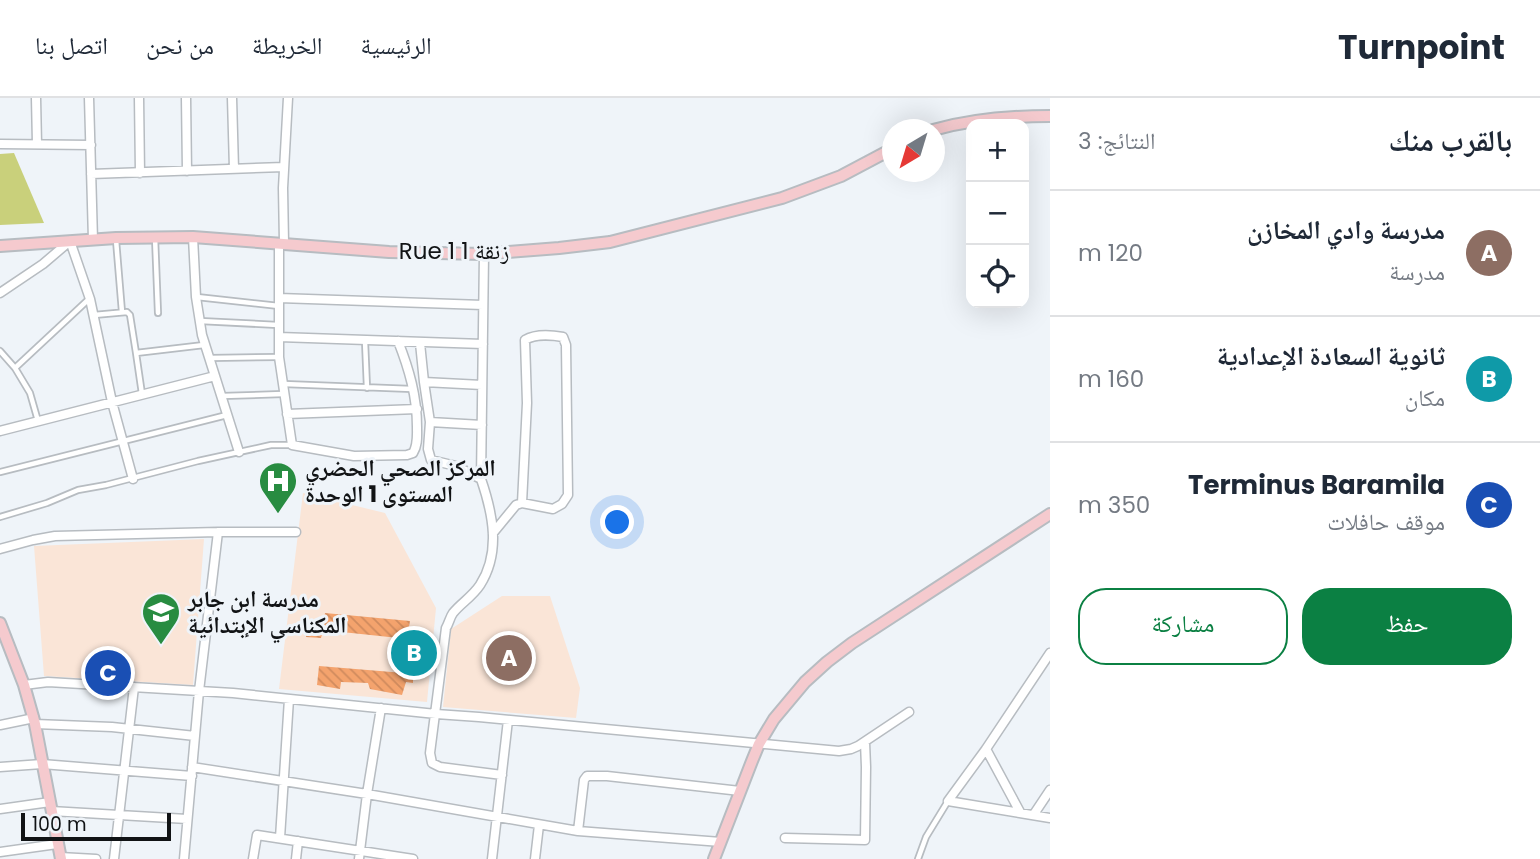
<!DOCTYPE html>
<html lang="ar">
<meta charset="utf-8">
<style>
:root{--surface:#fff;--page:#f2f2f3;--text:#1f2937;--muted:#747a83;--line:#e0e1e3;--accent:#0b8043}
body{margin:0;font-family:Poppins,"Noto Naskh Arabic",sans-serif;background:var(--page);color:var(--text);direction:rtl}
.controls{position:absolute;right:21px;top:21px;display:grid;overflow:hidden;border-radius:14px;box-shadow:0 7px 28px #0002}
.controls button{width:63px;height:63px;display:grid;place-items:center;padding:0;border:0;border-bottom:2px solid var(--line);background:var(--surface);color:var(--text);font:35px sans-serif}
.compass{position:absolute;left:882px;top:21px;width:63px;height:63px;border-radius:50%;background:var(--surface);box-shadow:0 7px 28px #0002;rotate:218deg}
.scale{position:absolute;left:21px;bottom:18px;width:150px;box-sizing:border-box;padding-left:7px;border:4px solid #111315;border-top:0;font-size:19px;line-height:24px;white-space:nowrap;color:#111315;-webkit-text-stroke:5px #eff4f9;paint-order:stroke}
.you{position:absolute;left:618px;top:425px;width:24px;height:24px;margin:-18px;border:5px solid #fff;border-radius:50%;background:#1a73e8;box-shadow:0 0 0 10px #1a73e833}
.badge{display:grid;place-items:center;width:46px;height:46px;border-radius:50%;background:var(--accent);color:#fff;font-size:23px;font-weight:700}
.pin{position:absolute;translate:-50% -50%;border:4px solid #fff;box-shadow:0 2px 7px #0006}
.list{margin:0;padding:0;list-style:none}
h2{display:flex;justify-content:space-between;align-items:center;height:91px;margin:0;padding:0 28px;font-size:30px}
h2 small{font-size:23px;font-weight:400;color:var(--muted)}
.list li{display:grid;grid-template-columns:46px 1fr auto;gap:21px;align-items:center;box-sizing:border-box;height:126px;padding:0 28px;border-top:2px solid var(--line)}
.list b{display:block;font-size:26px;white-space:nowrap}
.list p{margin:0;font-size:23px;white-space:nowrap;color:var(--muted)}
.list em{font-size:23px;font-style:normal;color:var(--muted)}
.actions{display:flex;gap:14px;padding:21px 28px}
.actions a{flex:1;padding:16px 0;border:2px solid var(--accent);border-radius:28px;text-align:center;font-size:24px;color:var(--accent)}
.actions .main{background:var(--accent);color:#fff}
.icon{flex:none;width:38px;height:38px;fill:none;stroke:currentColor;stroke-width:2;stroke-linecap:round;stroke-linejoin:round}
.map{position:relative;flex:none;width:1050px;height:761px;overflow:hidden;direction:ltr}
header{display:flex;align-items:center;gap:42px;box-sizing:border-box;height:98px;padding:0 35px;background:var(--surface);border-bottom:2px solid var(--line)}
header strong{font-size:33px}
nav{display:flex;gap:38px;margin-inline-start:auto;font-size:24px}
main{display:flex}
aside{flex:1;background:var(--surface)}
.map>svg:first-child{display:block}
.education{fill:#fae5d7}
.garden{fill:#c9d07b}
.building{fill:url(#building-back-hatch)}
.lines{fill:none;stroke-linecap:round;stroke-linejoin:round}
.lane-casing{stroke:#b7bcc1;stroke-width:8}
.street-casing{stroke:#b7bcc1;stroke-width:11}
.secondary-casing{stroke:#b7bcc1;stroke-width:14}
.lane{stroke:#fff;stroke-width:4.5}
.street{stroke:#fff;stroke-width:8}
.secondary{stroke:#f5cace;stroke-width:10}
.labels{text-anchor:middle;dominant-baseline:central;stroke-width:6;stroke-linejoin:round;paint-order:stroke}
.street-label{font-size:23px;fill:#111315;stroke:#eff4f9}
.poi-label{font-size:23px;font-weight:bold;fill:#111315;stroke:#eff4f9;text-anchor:start}
</style>
<header>
<strong>Turnpoint</strong>
<nav><a>الرئيسية</a><a>الخريطة</a><a>من نحن</a><a>اتصل بنا</a></nav>
</header>
<main>
<aside>
<h2>بالقرب منك<small>النتائج: 3</small></h2>
<ul class="list">
<li><span class="badge" style="background:#8d6e63">A</span><div><b>مدرسة وادي المخازن</b><p>مدرسة</p></div><em>120 m</em></li>
<li><span class="badge" style="background:#0f9aa8">B</span><div><b>ثانوية السعادة الإعدادية</b><p>مكان</p></div><em>160 m</em></li>
<li><span class="badge" style="background:#1a4fb4">C</span><div><b>Terminus Baramila</b><p>موقف حافلات</p></div><em>350 m</em></li>
</ul>
<div class="actions"><a class="main">حفظ</a><a>مشاركة</a></div>
</aside>
<div class="map">
<svg width="1050" height="761" viewBox="0 0 1050 761">
<defs>
<pattern id="building-back-hatch" width="6" height="6" patternUnits="userSpaceOnUse" patternTransform="scale(1.75)"><rect width="6" height="6" fill="#f4a36d"/><path d="M-1 5l2 2M0 0l6 6M5-1l2 2" fill="none" stroke="#d08b5e"/></pattern>
</defs>
<rect width="100%" height="100%" fill="#eff4f9"/>
<path class="education" d="M303 395 385 415 436 510 427 604 279 591Z
M204 441 193 587 44 578 34 448Z
M502 498H550L580 590 576 620 443 609 451 531Z"/>
<path class="garden" d="M14 55 44 125 0 127V56Z"/>
<path class="building" d="M325 515 410 523 408 535 414 539 422 541 420 579H413V585L406 584 402 597 370 591 368 585 341 584 340 591 317 587 319 568 404 575 408 541 323 532 321 540 306 539V528L322 529Z"/>
<g class="lines">
<defs>
<path id="lane" d="M155 139 158 215
M116 142 122 214
M197 199 279 208
M94 217 127 214 130 217 136 255 204 247
M200 223 278 227
M365 243 367 290
M0 253 15 270 30 295 38 323
M136 255 142 296
M210 260 278 259
M15 270 89 201
M284 286 412 291
M222 298 283 296
M0 374 227 317
M0 419 47 405 78 392 106 387 198 363 271 347H292
M918 761 926 739 948 703"/>
<path id="street" d="M36 0 37 46
M89 0 93 142
M139 0 140 75
M186 0 187 73
M232 0 234 71
M0 46 91 47
M91 76 284 69
M193 139 196 199 202 237 239 354
M279 145V259L292 347 354 358 407 357 413 355C418 347 417 338 417 329 417 298 409 271 398 243
M284 145 283 90 288 0
M484 156 481 381C493 416 501 454 480 487 472 499 461 505 453 515 450 519 449 525 446 530L430 655 432 665 440 669 502 677
M0 195 43 166 70 143 90 201 112 304 133 381
M279 200 483 207
M279 239 483 246
M420 245 424 284 430 324 428 351 431 362 456 368 481 381
M424 284 482 287
M287 316 417 311
M430 324 482 327
M0 333 215 278
M493 435 516 407 522 405 553 411 562 406 568 397 566 247 563 239C552 237 535 236 525 242L527 305 522 405
M0 451 33 442 55 438 218 434H296
M1050 555 986 651 948 703 1050 720
M24 587 48 584 233 595 436 616 479 619 839 653 851 651 858 648 909 614
M35 626 112 629 195 638
M0 627 34 620
M986 651 1020 714
M0 669 42 666 192 678
M192 669 367 696 578 733 721 744
M0 711 50 704
M51 713 187 721
M1034 716 1050 692
M578 733 584 682 587 678H607L740 693
M280 740 289 601
M785 740 865 742 866 669 865 644
M0 754 57 746
M60 759 96 761
M114 761 134 589
M184 761 199 593 218 434
M253 761 257 737 413 761
M296 761 298 743
M359 761 367 696 381 610
M492 761 508 622
M535 761 539 727"/>
<path id="secondary" d="M933 32C972 21 1010 18 1050 18
M0 148 116 140 193 139 389 154 484 156 559 150 610 144 782 100 841 78 892 51
M0 525 24 587 35 626 61 761
M714 761 752 663 759 646 774 621 805 584 827 564 852 545 1050 416"/>
</defs>
<use href="#lane" class="lane-casing"/>
<use href="#street" class="street-casing"/>
<use href="#secondary" class="secondary-casing"/>
<use href="#lane" class="lane"/>
<use href="#street" class="street"/>
<use href="#secondary" class="secondary"/>
</g>
<defs>
<symbol id="hospital-pin" viewBox="-11 -11 22 30"><path d="M0 17L-7.5 6A9.5 9.5 0 1 1 7.5 6Z" fill="#288c41" stroke="#eff4f9"/><path d="M-5-5h3v3.5h4V-5h3V5h-3V1.5h-4V5h-3Z" fill="#fff"/></symbol>
<symbol id="school-pin" viewBox="-11 -11 22 30"><path d="M0 17L-7.5 6A9.5 9.5 0 1 1 7.5 6Z" fill="#288c41" stroke="#eff4f9"/><path d="M0-5L7-2L0 1L-7-2ZM-4 1L0 2.5L4 1V4Q0 6-4 4Z" fill="#fff"/></symbol>
</defs>
<g fill-rule="evenodd">
<use href="#hospital-pin" x="256" y="361" width="44" height="60"/>
<use href="#school-pin" x="139" y="492" width="44" height="60"/>
</g>
<g class="labels">
<g class="street-label">
<text x="454" y="153">Rue 1 زنقة 1</text>
</g>
<g class="poi-label">
<text x="305" y="370">المركز الصحي الحضري<tspan x="305" dy="26">المستوى 1 الوحدة</tspan></text>
<text x="188" y="501">مدرسة ابن جابر<tspan x="188" dy="26">المكناسي الإبتدائية</tspan></text>
</g>
</g>
</svg>
<div class="controls">
<button>+</button>
<button>−</button>
<button><svg class="icon" aria-label="locate" viewBox="0 0 24 24"><circle cx="12" cy="12" r="6"/><path d="M12 2v4M12 18v4M2 12h4M18 12h4"/></svg></button>
</div>
<svg class="compass" viewBox="-18 -18 36 36"><path d="M0-13l5 13h-10z" fill="#e53935"/><path d="M0 13l5-13h-10z" fill="#747a83"/></svg>
<div class="scale">100 m</div>
<div class="you"></div>
<div class="pin badge" style="left:509px;top:560px;background:#8d6e63">A</div>
<div class="pin badge" style="left:414px;top:555px;background:#0f9aa8">B</div>
<div class="pin badge" style="left:108px;top:575px;background:#1a4fb4">C</div>
</div>
</main>
